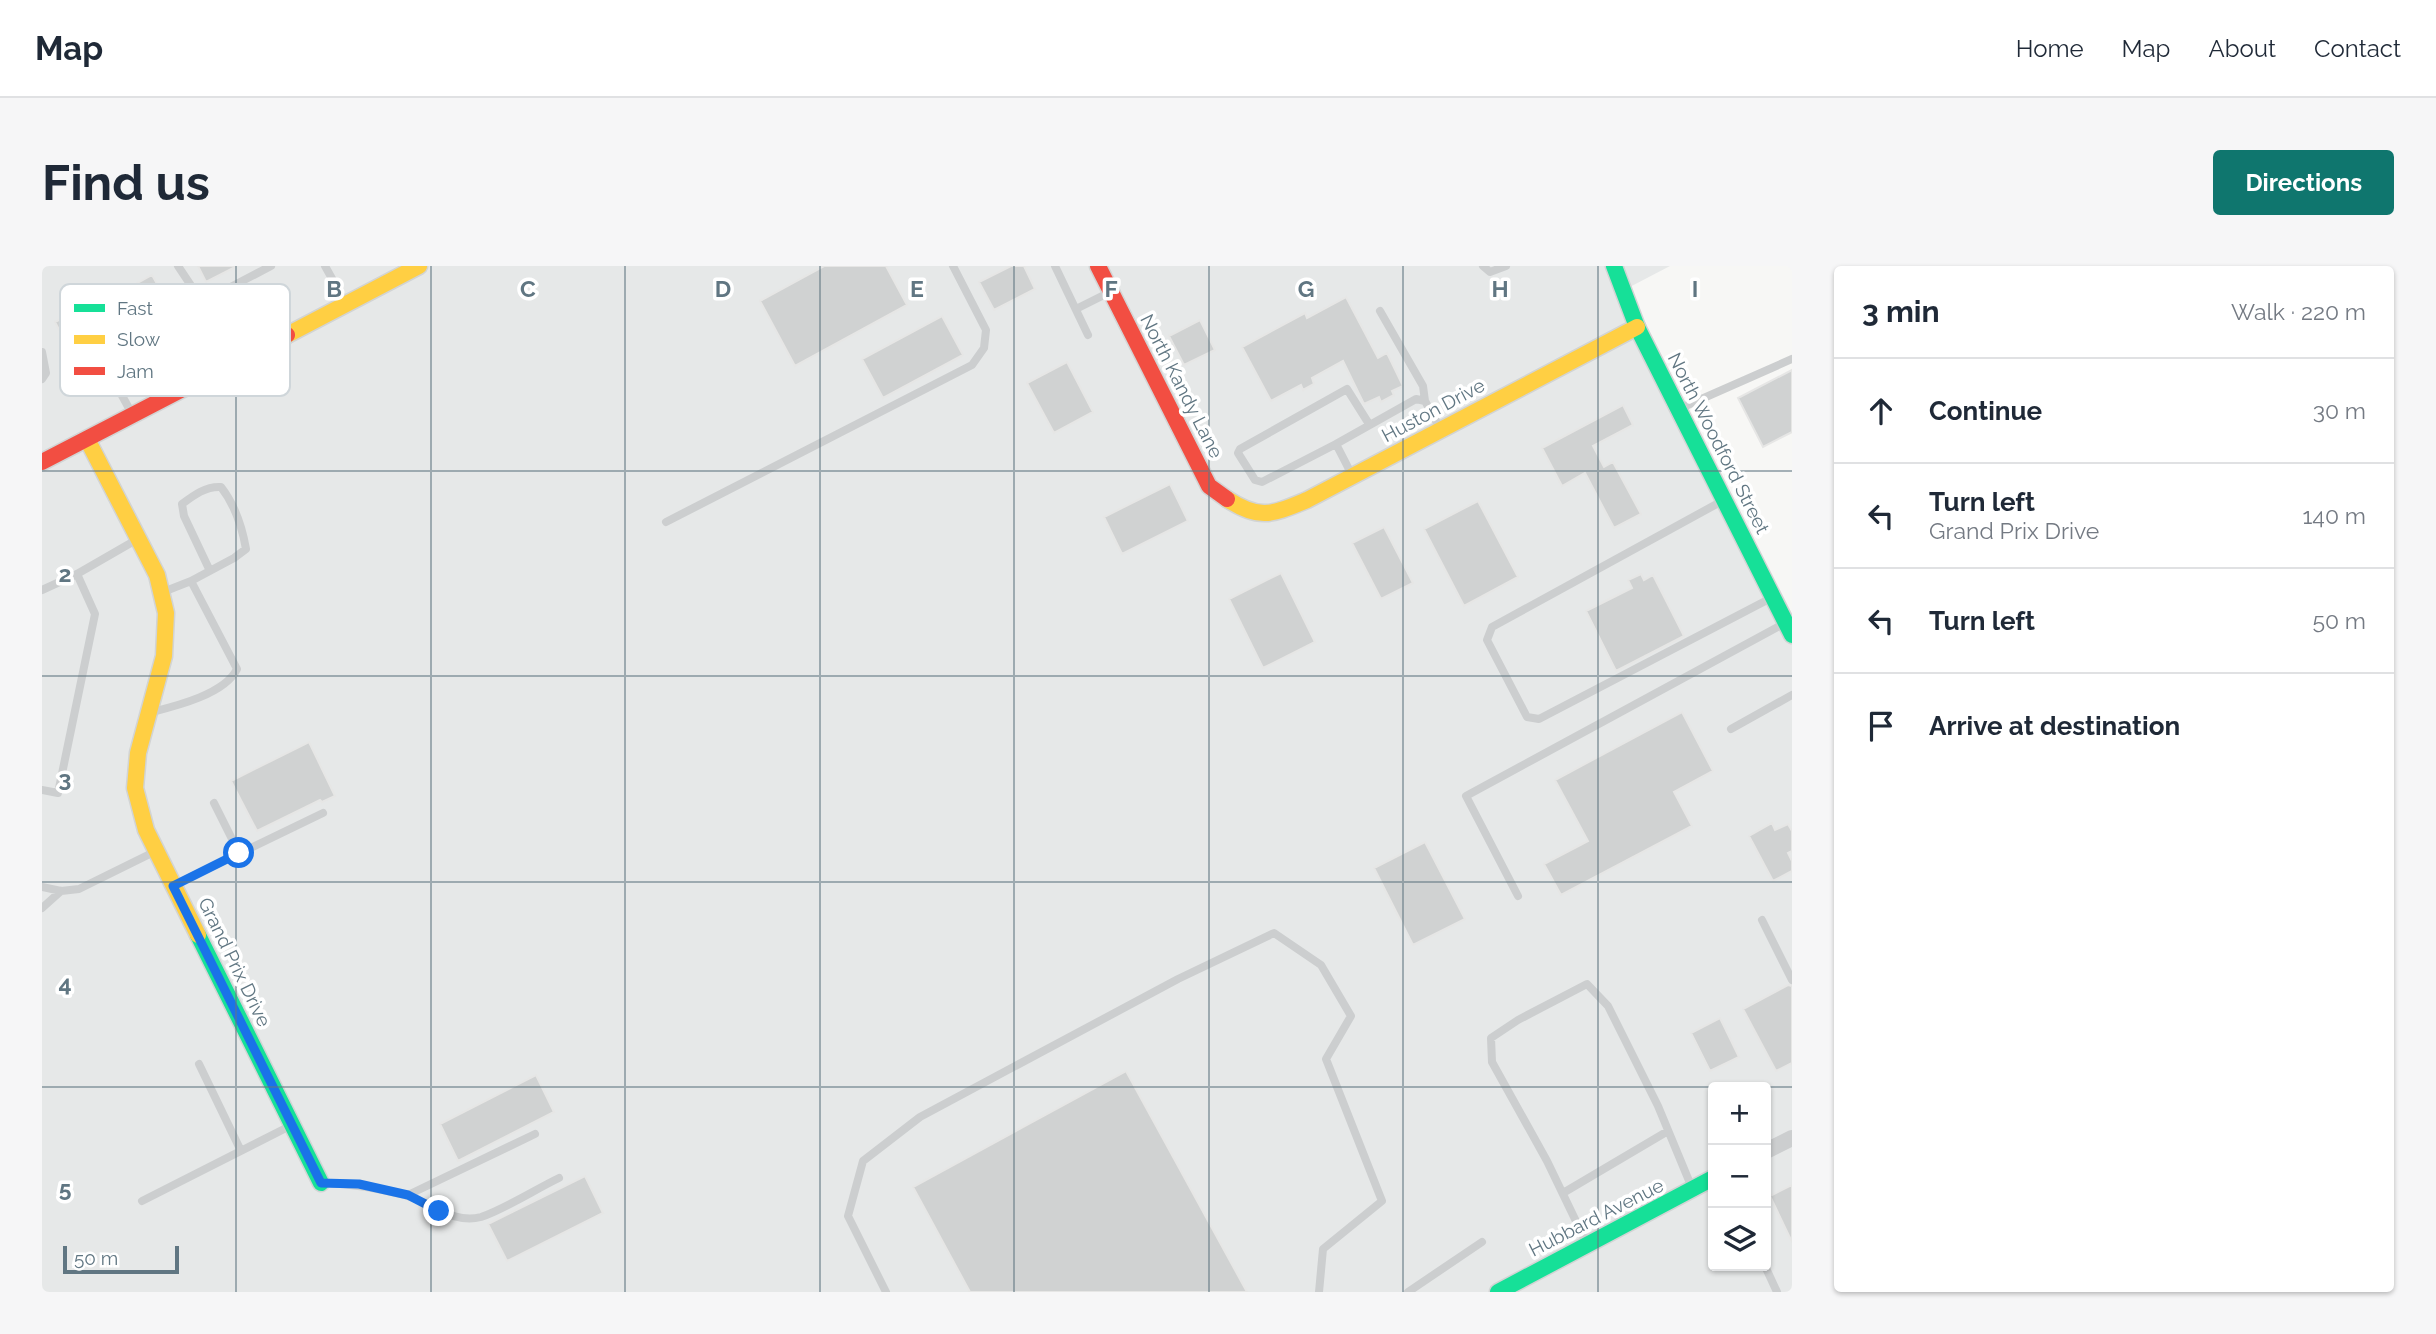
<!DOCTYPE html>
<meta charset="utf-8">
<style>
:root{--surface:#fff;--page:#f6f6f7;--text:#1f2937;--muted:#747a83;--line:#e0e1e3;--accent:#0f766e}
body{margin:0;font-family:Raleway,sans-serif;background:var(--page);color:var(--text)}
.controls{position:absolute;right:21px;bottom:21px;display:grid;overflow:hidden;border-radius:7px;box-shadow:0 2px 5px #0004}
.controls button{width:63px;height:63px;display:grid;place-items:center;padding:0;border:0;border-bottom:2px solid var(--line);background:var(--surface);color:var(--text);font:35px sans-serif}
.scale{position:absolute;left:21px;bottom:18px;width:116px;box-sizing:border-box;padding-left:7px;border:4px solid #607682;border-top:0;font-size:19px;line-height:24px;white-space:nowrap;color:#607682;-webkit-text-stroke:5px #fff;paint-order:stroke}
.stop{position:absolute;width:21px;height:21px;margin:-16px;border:5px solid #1a73e8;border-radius:50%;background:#fff}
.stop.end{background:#1a73e8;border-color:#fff;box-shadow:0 2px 7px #0008}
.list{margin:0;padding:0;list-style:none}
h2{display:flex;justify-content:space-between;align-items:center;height:91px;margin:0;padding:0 28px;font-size:30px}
h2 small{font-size:23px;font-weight:400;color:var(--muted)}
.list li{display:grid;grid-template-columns:46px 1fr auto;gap:21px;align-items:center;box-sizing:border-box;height:105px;padding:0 28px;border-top:2px solid var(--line)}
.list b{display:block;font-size:26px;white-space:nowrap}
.list p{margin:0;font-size:23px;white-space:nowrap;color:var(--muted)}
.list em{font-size:23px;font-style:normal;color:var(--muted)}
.icon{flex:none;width:38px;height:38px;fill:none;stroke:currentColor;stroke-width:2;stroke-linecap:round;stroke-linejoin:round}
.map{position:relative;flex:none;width:1750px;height:1026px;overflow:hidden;border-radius:7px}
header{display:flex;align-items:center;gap:42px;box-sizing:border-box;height:98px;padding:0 35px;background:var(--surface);border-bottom:2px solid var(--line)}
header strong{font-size:33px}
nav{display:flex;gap:38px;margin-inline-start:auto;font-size:24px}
.intro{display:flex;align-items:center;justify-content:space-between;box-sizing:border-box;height:168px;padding:0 42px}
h1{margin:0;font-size:49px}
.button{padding:18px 32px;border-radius:7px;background:var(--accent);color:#fff;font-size:24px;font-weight:700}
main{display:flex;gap:42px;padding:0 42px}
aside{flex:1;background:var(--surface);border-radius:7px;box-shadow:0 2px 5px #0004}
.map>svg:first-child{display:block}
.built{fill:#e6e8e8;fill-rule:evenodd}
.building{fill:#d0d2d2;stroke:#e6e6e5;stroke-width:2}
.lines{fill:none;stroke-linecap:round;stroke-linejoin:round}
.fast-casing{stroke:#d2d4d4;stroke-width:19}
.slow-casing{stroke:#d2d4d4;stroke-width:19}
.jam-casing{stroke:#d2d4d4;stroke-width:19}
.lane{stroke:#cccecf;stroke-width:8}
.street{stroke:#cccecf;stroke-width:16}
.fast{stroke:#16e098;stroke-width:16}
.slow{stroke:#ffcf43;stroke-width:16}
.jam{stroke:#f24e42;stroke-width:16}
.route{stroke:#1a73e8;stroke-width:9}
.grid{fill:none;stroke:#607682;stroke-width:2;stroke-opacity:0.55}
.labels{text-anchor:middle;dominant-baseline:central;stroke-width:7;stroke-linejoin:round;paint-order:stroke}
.street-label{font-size:19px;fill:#607682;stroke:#fff}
.key{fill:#fff;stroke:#cfd6da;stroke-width:2}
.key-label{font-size:19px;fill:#607682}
.grid-label{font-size:23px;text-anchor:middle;font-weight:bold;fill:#607682;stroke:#fff;stroke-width:7;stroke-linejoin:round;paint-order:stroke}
</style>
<header>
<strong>Map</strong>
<nav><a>Home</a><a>Map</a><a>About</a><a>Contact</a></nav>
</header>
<div class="intro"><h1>Find us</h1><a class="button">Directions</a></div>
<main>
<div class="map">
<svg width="1750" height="1026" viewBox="0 0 1750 1026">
<rect width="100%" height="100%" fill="#f7f7f5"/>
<path class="built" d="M0 0H1628L1582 24 1750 369V1026H0ZM1671 821H1724V1000H1671Z"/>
<path class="building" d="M156 0H195L164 16Z
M782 0H844L865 39 753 100 718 35Z
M969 0H982L993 23 952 44 937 16Z
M110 9 123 32 95 47 83 24Z
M1304 31 1336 92 1345 87 1361 120 1350 125 1352 129 1339 136 1337 131 1322 138 1301 95 1270 112 1272 118 1261 124 1259 119 1229 135 1200 81 1263 47 1265 52Z
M57 33 69 56 25 79 13 56Z
M900 50 921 89 841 132 820 93Z
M1158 54 1173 84 1142 99 1127 70Z
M1025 96 1051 146 1012 167 985 117Z
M1750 104V166L1721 181 1696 132Z
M1581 139 1591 159 1551 180 1562 201 1571 196 1599 248 1572 262 1543 207 1520 220 1500 182Z
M1128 218 1146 255 1080 288 1062 251Z
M1436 235 1476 311 1422 340 1382 263Z
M1342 261 1371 317 1339 333 1310 277Z
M1239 307 1273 376 1221 402 1187 333Z
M1599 308 1602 314 1611 309 1642 370 1574 405 1544 345 1590 322 1586 314Z
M1640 446 1671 505 1632 526 1650 560 1519 629 1502 598 1546 575 1513 514Z
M267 476 293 530 280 536 278 534 215 565 189 515Z
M1730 557 1733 564 1746 558 1750 565V585L1746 587 1750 595V605L1731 615 1707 570Z
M1383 576 1423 653 1371 679 1332 602Z
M1746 719 1750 720V797L1734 805 1701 743Z
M1678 752 1697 791 1668 805 1649 767Z
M1084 805 1205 1026H928L871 921Z
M494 809 512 846 416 895 398 858Z
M543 910 561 947 465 995 446 958Z
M1750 919V976L1728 930Z"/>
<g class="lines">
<defs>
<path id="fast" d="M1572 0 1595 61 1750 369
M156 669 279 917
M1456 1026 1671 912"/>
<path id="slow" d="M245 69 377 0
M45 173 115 309 124 347 122 390 96 487 93 522 104 564 156 669
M1185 233C1218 255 1231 248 1265 234L1595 61"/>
<path id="jam" d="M1056 0 1167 220 1185 233
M0 196 245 69"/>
</defs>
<use href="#fast" class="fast-casing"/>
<use href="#slow" class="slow-casing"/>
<use href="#jam" class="jam-casing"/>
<path class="lane" d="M136 0 160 36
M283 0 302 34
M1013 0 1046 69
M1441 0 1448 6 1464 0
M1034 43 1068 26
M1338 45 1381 120 1383 135
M0 86 4 107 0 113
M190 94 160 36 229 0
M1639 142 1750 93
M89 146 55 84 102 58 135 123
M1294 178 1220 216 1213 214 1196 187 1198 183 1305 123 1327 158
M1310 209 1294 178 1374 133 1383 135 1399 164
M1682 234 1450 361 1445 374 1485 451 1497 453 1731 331
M624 256 930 99 942 82 944 64 911 0
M149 315 192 292 204 283C200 260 193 239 179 221 164 220 152 229 140 238L142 250 168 305
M0 324 35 308 94 274
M110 446C134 440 183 428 195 403L149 315 121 326
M1689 463 1750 429
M0 524 16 527 53 348 35 308
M172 537 197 587
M134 618 281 547
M0 621 19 625 37 623 114 585
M1476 630 1424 530 1743 357
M0 642 19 625
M1720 654 1750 714
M157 798 199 885
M282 917C310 918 335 922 362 929 387 935 411 959 439 951 461 944 494 923 517 912
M1521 927 1626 865
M366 929 493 868
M100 935 250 859
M1544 976 1505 895 1450 796 1449 772 1476 754 1545 718 1566 740 1616 840 1650 922
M1723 1000 1735 1026
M844 1026 806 950 821 895 878 851 1136 713 1232 667 1279 699 1309 750 1284 793 1340 935 1281 983 1277 1026
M1366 1026 1440 976"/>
<path class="street" d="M1724 885 1750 872"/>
<use href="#fast" class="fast"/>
<use href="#slow" class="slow"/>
<use href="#jam" class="jam"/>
</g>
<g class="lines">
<path class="route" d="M197 587 131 620 279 917 317 918 366 929 397 945"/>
</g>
<path class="grid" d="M194 0V1026M389 0V1026M583 0V1026M778 0V1026M972 0V1026M1167 0V1026M1361 0V1026M1556 0V1026M0 205H1750M0 410H1750M0 616H1750M0 821H1750"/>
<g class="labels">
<g class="street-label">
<text transform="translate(1140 120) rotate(63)">North Kandy Lane</text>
<text transform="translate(1391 144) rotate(-28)">Huston Drive</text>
<text transform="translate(1677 177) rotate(63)">North Woodford Street</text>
<text transform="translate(193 696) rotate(64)">Grand Prix Drive</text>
<text transform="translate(1554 951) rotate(-27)">Hubbard Avenue</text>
</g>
</g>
<rect x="18" y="18" width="230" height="112" rx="10" class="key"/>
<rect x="32" y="38" width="31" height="8" fill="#16e098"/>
<rect x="32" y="69" width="31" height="9" fill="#ffcf43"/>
<rect x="32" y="101" width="31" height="8" fill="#f24e42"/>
<g class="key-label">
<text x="75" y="49">Fast</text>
<text x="75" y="80">Slow</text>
<text x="75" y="112">Jam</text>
</g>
<g class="grid-label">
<text x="292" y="31">B</text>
<text x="486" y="31">C</text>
<text x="681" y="31">D</text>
<text x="875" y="31">E</text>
<text x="1069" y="31">F</text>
<text x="1264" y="31">G</text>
<text x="1458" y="31">H</text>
<text x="1653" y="31">I</text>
<text x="23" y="316">2</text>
<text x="23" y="521">3</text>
<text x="23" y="726">4</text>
<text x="23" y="931">5</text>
</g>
</svg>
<div class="controls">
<button>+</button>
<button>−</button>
<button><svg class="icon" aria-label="layers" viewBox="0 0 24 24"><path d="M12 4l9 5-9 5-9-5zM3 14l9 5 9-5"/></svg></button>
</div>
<div class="scale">50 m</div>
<div class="stop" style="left:197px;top:587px"></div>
<div class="stop end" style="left:397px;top:945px"></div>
</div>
<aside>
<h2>3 min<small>Walk · 220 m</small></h2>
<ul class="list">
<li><svg class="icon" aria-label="ahead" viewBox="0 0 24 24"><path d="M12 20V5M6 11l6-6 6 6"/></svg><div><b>Continue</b></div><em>30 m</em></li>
<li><svg class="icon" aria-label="left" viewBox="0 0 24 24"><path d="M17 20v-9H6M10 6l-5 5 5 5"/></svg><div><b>Turn left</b><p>Grand Prix Drive</p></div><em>140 m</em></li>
<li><svg class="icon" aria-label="left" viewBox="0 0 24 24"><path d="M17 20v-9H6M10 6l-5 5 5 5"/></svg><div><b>Turn left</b></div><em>50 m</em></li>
<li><svg class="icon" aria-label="arrive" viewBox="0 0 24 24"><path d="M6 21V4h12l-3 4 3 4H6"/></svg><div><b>Arrive at destination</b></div></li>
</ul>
</aside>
</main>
